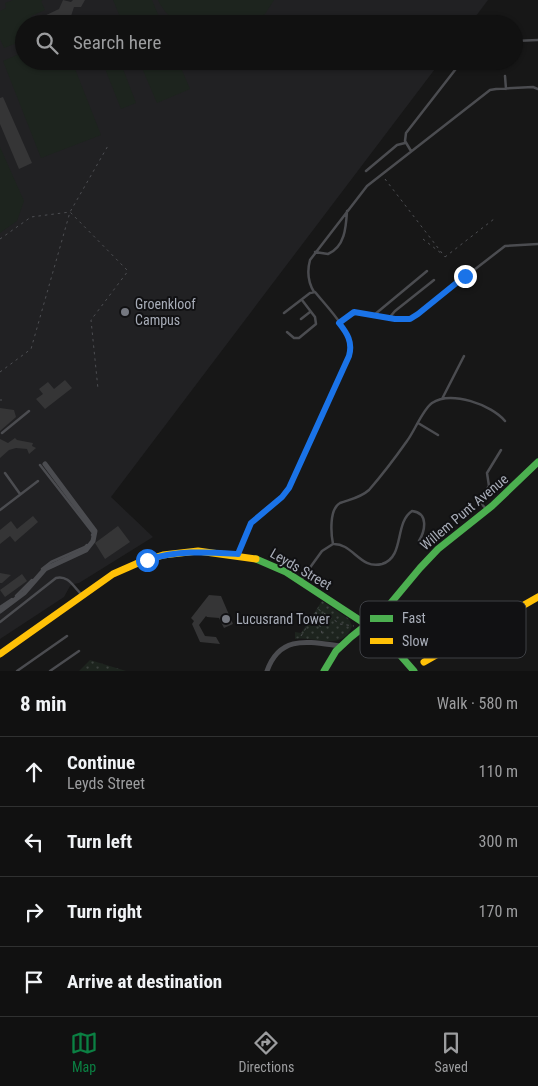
<!DOCTYPE html>
<meta charset="utf-8">
<style>
:root{--surface:#111;--page:#1a1a1a;--text:#f1f3f6;--muted:#9c9d9f;--line:#303131;--accent:#0b8043}
body{margin:0;font-family:"Roboto Condensed",sans-serif;background:var(--page);color:var(--text)}
.stop{position:absolute;width:15px;height:15px;margin:-11px;border:4px solid #1a73e8;border-radius:50%;background:#fff}
.stop.end{background:#1a73e8;border-color:#fff;box-shadow:0 1px 5px #0008}
.list{margin:0;padding:0;list-style:none}
h2{display:flex;justify-content:space-between;align-items:center;height:65px;margin:0;padding:0 20px;font-size:21px}
h2 small{font-size:16px;font-weight:400;color:var(--muted)}
.list li{display:grid;grid-template-columns:32px 1fr auto;gap:15px;align-items:center;box-sizing:border-box;height:70px;padding:0 20px;border-top:1px solid var(--line)}
.list b{display:block;font-size:19px;white-space:nowrap}
.list p{margin:0;font-size:16px;white-space:nowrap;color:var(--muted)}
.list em{font-size:16px;font-style:normal;color:var(--muted)}
.icon{flex:none;width:28px;height:28px;fill:none;stroke:currentColor;stroke-width:2;stroke-linecap:round;stroke-linejoin:round}
.map{position:relative;flex:none;width:538px;height:671px;overflow:hidden}
.search{position:absolute;background:var(--surface);box-shadow:0 1px 4px #0004;left:15px;right:15px;top:15px;height:55px;display:flex;align-items:center;gap:12px;box-sizing:border-box;padding:0 18px;border-radius:28px;color:var(--muted);font-size:19px}
.sheet{height:345px;background:var(--surface)}
nav{display:flex;justify-content:space-around;align-items:center;box-sizing:border-box;height:70px;border-top:1px solid var(--line);background:var(--surface);font-size:14px;color:var(--muted)}
nav a{display:grid;justify-items:center;gap:2px}
nav .on{color:var(--accent)}
.map>svg:first-child{display:block}
.built{fill:#212123}
.park{fill:url(#park-dots)}
.pitch{fill:#1d241e}
.building{fill:#353536}
.lines{fill:none;stroke-linecap:round;stroke-linejoin:round}
.path{stroke:#4d4e52;stroke-width:1;stroke-dasharray:2.5 4;stroke-linecap:butt}
.lane{stroke:#4b4c50;stroke-width:2.5}
.street{stroke:#4b4c50;stroke-width:5}
.fast{stroke:#4caf50;stroke-width:7}
.slow{stroke:#ffc107;stroke-width:7}
.route{stroke:#1a73e8;stroke-width:6}
.poi-dot{fill:#757880;stroke:#111113;stroke-width:2}
.labels{text-anchor:middle;dominant-baseline:central;stroke-width:4;stroke-linejoin:round;paint-order:stroke}
.poi-label{font-size:14px;fill:#a8adb8;stroke:#111113;text-anchor:start}
.street-label{font-size:14px;fill:#a8adb8;stroke:#111113}
.key{fill:#111113;stroke:#3e4045;stroke-width:1}
.key-label{font-size:14px;fill:#a8adb8}
</style>
<div class="map">
<svg width="538" height="671" viewBox="0 0 538 671">
<defs>
<pattern id="park-dots" width="8" height="8" patternUnits="userSpaceOnUse" patternTransform="scale(1.25)"><rect width="8" height="8" fill="#1d241e"/><path d="M2 2h.1M6 6h.1" fill="none" stroke="#3b413d" stroke-width="1.8" stroke-linecap="round"/></pattern>
</defs>
<rect width="100%" height="100%" fill="#171717"/>
<path class="built" d="M0 0H488L470 24H24V61H441L111 497 153 537 79 583 74 584 70 586 64 597 0 639Z"/>
<path class="park" d="M322 601 349 619 352 626C343 652 314 636 295 639V632L301 633Z
M90 660 126 671H79Z"/>
<path class="pitch" d="M13 0H43L41 1 45 10 31 16 34 24H24V31L19 33 22 41 4 48 0 39V11L6 8 5 3Z
M113 0H152L162 24H123Z
M158 0H274L265 14 253 24H179C171 19 162 9 158 0Z
M24 52V61H72L101 135 41 158 3 61Z
M102 61H120L136 103 121 109Z
M139 61H178L190 89 157 103Z
M0 147 24 201 17 221 0 233Z"/>
<path class="building" d="M63 0 71 2 73 0H85L81 7H74L71 16H60L42 23 40 18 59 9Z
M3 97 32 163 19 169 0 124V98Z
M65 380 72 388 45 409 36 399 43 394 39 389 48 382 54 389Z
M0 408 14 410 16 417 0 431Z
M15 438 17 440 33 443 32 446 36 448 29 454 27 449 16 448 9 450 0 458V439L8 443Z
M33 516 38 522 15 542 10 536 0 544V530L11 521 17 529Z
M118 526 130 542 105 559 95 543Z
M0 573 11 575 2 583H0Z
M22 574 27 581 5 597 0 590Z
M209 595 221 596 233 624 224 628 219 618 207 617 206 616 199 625 205 636 216 637 220 644 200 642 192 624 194 621 191 618Z"/>
<g class="lines">
<path class="path" d="M385 179 445 257
M0 239 31 217 70 212 128 271 91 320 98 389
M423 239 442 254
M445 257 494 219
M0 372 31 349 70 212 109 144
M0 400H2
M316 612 323 637
M301 636 318 609 340 624 354 626"/>
<path class="lane" d="M514 41 538 40
M505 76 506 89
M411 151 405 141 406 133 462 61
M366 171 397 145 405 143
M315 252 328 254C345 247 346 227 347 211
M314 292C308 282 307 271 310 260L367 186 490 90 496 89 533 87 538 89
M374 315 427 271
M389 318 395 311 434 280
M301 319 310 312
M339 323C366 299 383 326 412 318L505 246 538 244
M287 332 294 338H299L316 324 315 317 302 300
M442 399 464 356
M418 423 438 435
M2 433 29 411
M40 465 93 533 92 535
M5 473 20 494
M486 509 480 502V499L489 486 487 473 501 450
M0 510 38 481
M333 544C331 534 329 509 340 503 351 499 360 498 369 490 382 475 395 458 407 441 414 432 423 409 432 403 451 390 492 405 505 421
M239 554C242 543 245 530 253 521 263 508 279 502 289 488L350 351C352 331 327 307 315 292L310 293 284 313
M42 569 51 562 85 547 87 545
M301 580 322 551 333 544C353 543 360 570 382 564 405 557 394 523 412 511 429 513 425 531 419 541
M16 596 32 580
M0 607 12 599
M0 622 56 578C68 575 73 586 81 594
M17 671 67 636
M50 671 79 651"/>
<path class="street" d="M0 611 24 593 45 569 86 550 93 541 95 531 45 464
M267 671C280 634 309 642 340 646"/>
<path class="fast" d="M256 559 286 572 367 625 393 647 414 671
M324 671 336 651 351 637 385 610 420 568 438 549 492 506 538 462"/>
<path class="slow" d="M0 654 113 574 138 563 163 555 198 551 256 559
M424 662 538 597"/>
</g>
<g class="lines">
<path class="route" d="M147 560C178 550 206 552 238 554L251 523 282 497 289 488 349 356C353 342 347 333 339 323L354 312 395 319H410L418 314 465 276"/>
</g>
<g class="poi-dot">
<circle cx="125" cy="312" r="5"/>
<circle cx="226" cy="619" r="5"/>
</g>
<g class="labels">
<g class="poi-label">
<text x="135" y="304">Groenkloof<tspan x="135" dy="16">Campus</tspan></text>
<text x="236" y="619">Lucusrand Tower</text>
</g>
<g class="street-label">
<text transform="translate(464 512) rotate(-40)">Willem Punt Avenue</text>
<text transform="translate(301 569) rotate(30)">Leyds Street</text>
</g>
</g>
<rect x="360" y="601" width="166" height="57" rx="8" class="key"/>
<rect x="370" y="615" width="23" height="7" fill="#4caf50"/>
<rect x="370" y="638" width="23" height="6" fill="#ffc107"/>
<g class="key-label">
<text x="402" y="623">Fast</text>
<text x="402" y="646">Slow</text>
</g>
</svg>
<div class="stop" style="left:147px;top:560px"></div>
<div class="stop end" style="left:465px;top:276px"></div>
<div class="search"><svg class="icon" aria-label="search" viewBox="0 0 24 24"><circle cx="10" cy="10" r="6"/><path d="M15 15l6 6"/></svg>Search here</div>
</div>
<section class="sheet">
<h2>8 min<small>Walk · 580 m</small></h2>
<ul class="list">
<li><svg class="icon" aria-label="ahead" viewBox="0 0 24 24"><path d="M12 20V5M6 11l6-6 6 6"/></svg><div><b>Continue</b><p>Leyds Street</p></div><em>110 m</em></li>
<li><svg class="icon" aria-label="left" viewBox="0 0 24 24"><path d="M17 20v-9H6M10 6l-5 5 5 5"/></svg><div><b>Turn left</b></div><em>300 m</em></li>
<li><svg class="icon" aria-label="right" viewBox="0 0 24 24"><path d="M7 20v-9h11M14 6l5 5-5 5"/></svg><div><b>Turn right</b></div><em>170 m</em></li>
<li><svg class="icon" aria-label="arrive" viewBox="0 0 24 24"><path d="M6 21V4h12l-3 4 3 4H6"/></svg><div><b>Arrive at destination</b></div></li>
</ul>
</section>
<nav>
<a class="on"><svg class="icon" aria-label="map" viewBox="0 0 24 24"><path d="M3 6l6-2 6 2 6-2v14l-6 2-6-2-6 2zM9 4v14M15 6v14"/></svg>Map</a>
<a><svg class="icon" aria-label="directions" viewBox="0 0 24 24"><path d="M12 3l9 9-9 9-9-9zM9 14v-3h6M13 9l2 2-2 2"/></svg>Directions</a>
<a><svg class="icon" aria-label="saved" viewBox="0 0 24 24"><path d="M7 4h10v16l-5-4-5 4z"/></svg>Saved</a>
</nav>
